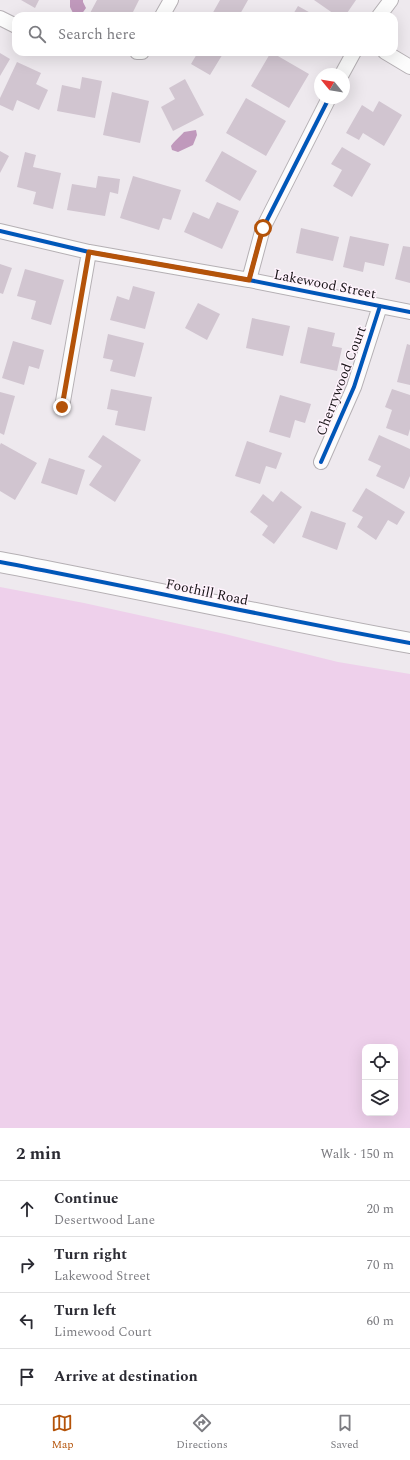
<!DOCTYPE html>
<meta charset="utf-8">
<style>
:root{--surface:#fff;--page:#f7f7f7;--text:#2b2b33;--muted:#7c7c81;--line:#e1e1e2;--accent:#b45309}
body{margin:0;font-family:Spectral,serif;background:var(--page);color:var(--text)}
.controls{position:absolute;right:12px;bottom:12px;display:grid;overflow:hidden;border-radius:8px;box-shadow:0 4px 16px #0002}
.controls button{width:36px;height:36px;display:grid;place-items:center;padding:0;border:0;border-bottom:1px solid var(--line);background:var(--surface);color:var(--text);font:20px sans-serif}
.compass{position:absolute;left:314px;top:68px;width:36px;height:36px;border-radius:50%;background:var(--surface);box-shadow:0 4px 16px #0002;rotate:300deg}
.stop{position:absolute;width:12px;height:12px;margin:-9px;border:3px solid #b45309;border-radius:50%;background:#fff}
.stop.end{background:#b45309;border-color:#fff;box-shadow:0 1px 4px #0008}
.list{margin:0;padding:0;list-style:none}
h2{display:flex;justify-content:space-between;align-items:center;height:52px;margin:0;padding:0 16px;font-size:17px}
h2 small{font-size:13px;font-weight:400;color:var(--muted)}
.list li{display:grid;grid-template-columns:26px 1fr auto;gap:12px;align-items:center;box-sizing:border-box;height:56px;padding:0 16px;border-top:1px solid var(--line)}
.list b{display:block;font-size:15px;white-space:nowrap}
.list p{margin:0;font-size:13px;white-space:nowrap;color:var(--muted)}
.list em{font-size:13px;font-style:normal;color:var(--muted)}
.icon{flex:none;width:22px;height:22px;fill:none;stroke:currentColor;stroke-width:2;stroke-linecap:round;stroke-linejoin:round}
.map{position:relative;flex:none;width:410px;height:1128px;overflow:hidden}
.search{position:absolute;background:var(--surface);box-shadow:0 4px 16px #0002;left:12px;right:12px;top:12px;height:44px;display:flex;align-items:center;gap:10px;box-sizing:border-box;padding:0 14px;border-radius:12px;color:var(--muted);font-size:15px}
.sheet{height:276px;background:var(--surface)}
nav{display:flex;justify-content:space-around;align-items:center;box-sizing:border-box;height:56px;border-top:1px solid var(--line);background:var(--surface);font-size:11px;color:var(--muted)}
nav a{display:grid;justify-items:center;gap:2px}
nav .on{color:var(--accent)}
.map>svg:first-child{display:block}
.green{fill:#eed0eb;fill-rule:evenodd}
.water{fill:#c099bc}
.building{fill:#d1c5d0}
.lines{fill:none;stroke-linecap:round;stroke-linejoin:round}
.street-casing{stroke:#b5b0b4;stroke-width:16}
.secondary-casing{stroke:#b5b0b4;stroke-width:22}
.street{stroke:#fcfcfc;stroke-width:14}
.secondary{stroke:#fcfcfc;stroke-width:20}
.cycleway-casing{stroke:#fff3fd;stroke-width:6}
.cycleway{stroke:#0057b8;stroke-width:4}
.route{stroke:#b45309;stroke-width:5}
.labels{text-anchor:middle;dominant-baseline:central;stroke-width:3;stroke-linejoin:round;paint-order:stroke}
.street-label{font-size:14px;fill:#191518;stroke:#fff3fd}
</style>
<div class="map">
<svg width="410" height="1128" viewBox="0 0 410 1128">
<rect width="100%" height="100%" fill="#eee9ee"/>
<path class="green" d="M0 587 84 603 225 634 338 662 410 674V1128H0ZM365 1047H395V1113H365Z"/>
<path class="water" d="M70 0H83V2L86 8 81 15 73 13 70 7Z
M196 130 197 135 193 145 178 152 172 150 171 146C174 141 180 137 184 132Z"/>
<path class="building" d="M21 0H39L35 8Z
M97 0H139L131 16H91L89 15Z
M220 0H248L239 16H211Z
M314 0H356L345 16H337Z
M298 6 316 16H292Z
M198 52H224L210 75 191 64Z
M271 52 309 74 289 108 251 86Z
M0 53 10 59 0 76Z
M17 62 41 73 36 84 48 90 39 110 17 100 13 111 0 105V98Z
M82 77 102 81 95 118 57 111 62 85 80 89Z
M185 79 204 115 173 131 161 107 175 99 169 88Z
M112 92 149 101 140 143 103 135Z
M246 98 286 121 266 156 226 133Z
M379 101 402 115 384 146 363 133 359 140 346 133 362 105 373 112Z
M342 147 371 164 352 197 333 186 342 170 331 164Z
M0 151 9 156 0 173Z
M222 151 257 171 240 201 205 181Z
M25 152 36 155 33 167 61 173 53 209 33 204 36 192 17 187Z
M98 176 120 179 118 194 110 192 105 216 67 210 72 184 96 188Z
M133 176 181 190 171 220 163 218 159 230 120 218Z
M217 202 239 211 222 249 184 232 193 212 209 219Z
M301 228 339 237 333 261 296 253Z
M350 236 389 244 384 266 365 262 363 272 343 267Z
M403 246 410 247V283L395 279Z
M0 264 12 268 3 294 0 293Z
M25 269 64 280 51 325 31 319 36 301 17 296Z
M133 286 155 292 145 329 110 320 117 296 129 300Z
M198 303 220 314 207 340 185 328Z
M252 318 290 326 283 356 246 348Z
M308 327 335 333 332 346 342 348 337 371 300 363Z
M108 334 144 343 135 377 110 371 113 360 103 358Z
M13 341 44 350 39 369 29 366 24 385 2 378Z
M407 344 410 345V385L397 382Z
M111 389 152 397 145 431 115 425 118 411 107 409Z
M392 389 410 395V429L408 436 386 428 392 410 385 407Z
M0 392 15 396 4 435 0 433Z
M280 395 311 404 305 423 295 420 290 438 269 432Z
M103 435 141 460 115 502 89 485 102 466 88 457Z
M379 435 410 449V476L404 489 376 476 381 466 368 460Z
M247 441 282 453 276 469 266 466 260 484 235 476Z
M1 443 37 463 15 500 0 491V445Z
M49 458 85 470 77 495 41 483Z
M366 488 405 512 397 525 388 520 376 540 357 527 363 517 352 511Z
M281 491 302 507 274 544 262 535 268 526 250 512 263 494 273 502Z
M311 511 346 523 337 550 302 537Z"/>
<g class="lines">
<defs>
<path id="street" d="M162 16 171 0
M379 16 391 0
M0 18 16 26
M137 52H142
M385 52 410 67
M342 74 354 52
M0 231 89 252 249 280 410 312
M249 280 263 228 329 98
M62 407 89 252
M321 462 354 387 380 306"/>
<path id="secondary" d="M0 562C137 588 273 618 410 643"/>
</defs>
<use href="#street" class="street-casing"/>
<use href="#secondary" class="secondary-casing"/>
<use href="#street" class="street"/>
<use href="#secondary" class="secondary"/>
<defs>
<path id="cycleway" d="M0 231 89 252 249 280 410 312
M249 280 263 228 329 98
M321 462 354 387 380 306
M0 562C137 588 273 618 410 643"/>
</defs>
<use href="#cycleway" class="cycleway-casing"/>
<use href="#cycleway" class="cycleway"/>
</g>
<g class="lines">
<path class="route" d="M62 407 89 252 249 280 263 228"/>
</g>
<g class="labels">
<g class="street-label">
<text transform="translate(325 284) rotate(11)">Lakewood Street</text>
<text transform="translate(341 381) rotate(-69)">Cherrywood Court</text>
<text transform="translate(207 592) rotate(12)">Foothill Road</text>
</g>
</g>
</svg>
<div class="controls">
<button><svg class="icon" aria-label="locate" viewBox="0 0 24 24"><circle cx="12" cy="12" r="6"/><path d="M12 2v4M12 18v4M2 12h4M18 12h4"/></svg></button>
<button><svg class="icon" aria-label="layers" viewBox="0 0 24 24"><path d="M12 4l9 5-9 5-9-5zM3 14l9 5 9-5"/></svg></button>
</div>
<svg class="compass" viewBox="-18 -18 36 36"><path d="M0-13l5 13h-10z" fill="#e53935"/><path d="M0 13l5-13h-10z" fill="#7c7c81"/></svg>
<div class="stop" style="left:263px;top:228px"></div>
<div class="stop end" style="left:62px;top:407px"></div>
<div class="search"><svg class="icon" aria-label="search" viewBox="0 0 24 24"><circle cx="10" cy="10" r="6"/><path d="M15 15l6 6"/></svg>Search here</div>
</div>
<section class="sheet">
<h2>2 min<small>Walk · 150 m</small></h2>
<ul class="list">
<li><svg class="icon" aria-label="ahead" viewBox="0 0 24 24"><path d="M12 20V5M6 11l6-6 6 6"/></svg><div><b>Continue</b><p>Desertwood Lane</p></div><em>20 m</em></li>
<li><svg class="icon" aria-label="right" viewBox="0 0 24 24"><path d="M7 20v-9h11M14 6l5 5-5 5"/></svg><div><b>Turn right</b><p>Lakewood Street</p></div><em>70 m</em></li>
<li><svg class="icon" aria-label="left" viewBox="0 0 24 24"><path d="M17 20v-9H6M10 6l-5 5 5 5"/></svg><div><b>Turn left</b><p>Limewood Court</p></div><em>60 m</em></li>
<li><svg class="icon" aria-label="arrive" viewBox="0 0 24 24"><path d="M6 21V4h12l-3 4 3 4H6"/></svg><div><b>Arrive at destination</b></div></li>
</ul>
</section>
<nav>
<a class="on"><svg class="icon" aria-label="map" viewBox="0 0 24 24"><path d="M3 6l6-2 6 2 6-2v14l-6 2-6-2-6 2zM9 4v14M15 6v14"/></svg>Map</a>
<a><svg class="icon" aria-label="directions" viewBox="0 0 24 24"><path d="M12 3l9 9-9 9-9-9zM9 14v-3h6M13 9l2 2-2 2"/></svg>Directions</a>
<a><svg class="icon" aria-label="saved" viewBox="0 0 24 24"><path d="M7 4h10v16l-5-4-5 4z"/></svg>Saved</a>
</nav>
